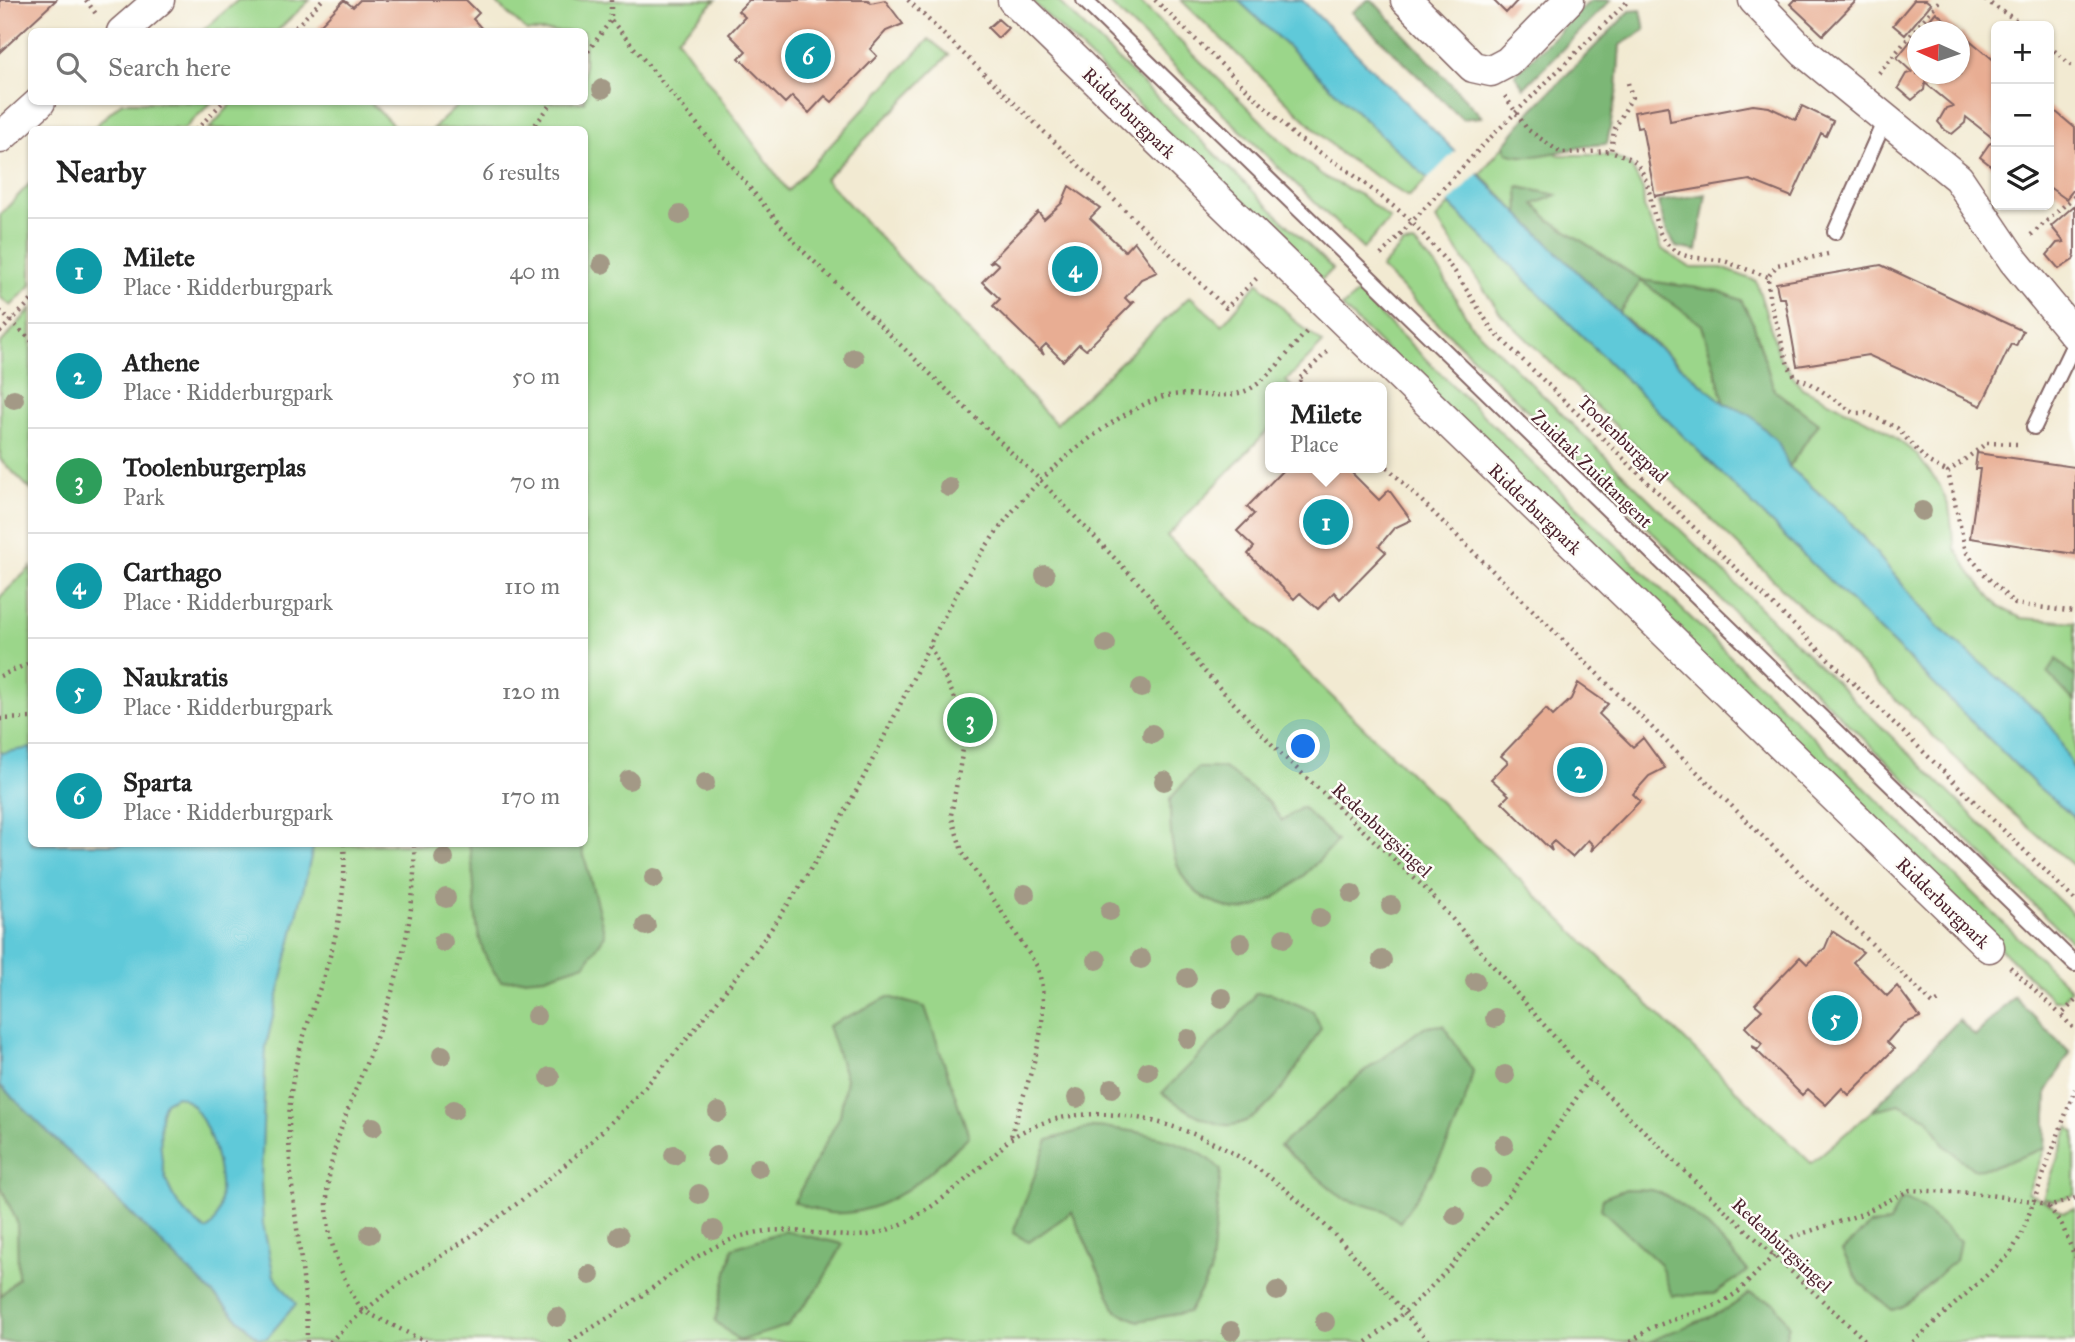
<!DOCTYPE html>
<meta charset="utf-8">
<style>
:root{--surface:#fff;--page:#f6f6f6;--text:#222;--muted:#767676;--line:#e0e0e0;--accent:#c8321e}
body{margin:0;font-family:"IM FELL Great Primer",serif;background:var(--page);color:var(--text)}
.controls{position:absolute;right:21px;top:21px;display:grid;overflow:hidden;border-radius:10px;box-shadow:0 2px 5px #0004}
.controls button{width:63px;height:63px;display:grid;place-items:center;padding:0;border:0;border-bottom:2px solid var(--line);background:var(--surface);color:var(--text);font:35px sans-serif}
.compass{position:absolute;left:1907px;top:21px;width:63px;height:63px;border-radius:50%;background:var(--surface);box-shadow:0 2px 5px #0004;rotate:273deg}
.you{position:absolute;left:1304px;top:747px;width:24px;height:24px;margin:-18px;border:5px solid #fff;border-radius:50%;background:#1a73e8;box-shadow:0 0 0 10px #1a73e833}
.badge{display:grid;place-items:center;width:46px;height:46px;border-radius:50%;background:var(--accent);color:#fff;font-size:23px;font-weight:700}
.pin{position:absolute;translate:-50% -50%;border:4px solid #fff;box-shadow:0 2px 7px #0006}
.popup{position:absolute;left:1265px;top:382px;width:122px;height:91px;box-sizing:border-box;display:grid;place-content:center;border-radius:10px;background:var(--surface);filter:drop-shadow(0 2px 5px #0005);font-size:23px;white-space:nowrap;color:var(--muted)}
.popup b{font-size:26px;color:var(--text)}
.popup::after{content:'';position:absolute;left:50%;top:100%;margin-left:-14px;border:14px solid transparent;border-top-color:var(--surface)}
.list{margin:0;padding:0;list-style:none}
h2{display:flex;justify-content:space-between;align-items:center;height:91px;margin:0;padding:0 28px;font-size:30px}
h2 small{font-size:23px;font-weight:400;color:var(--muted)}
.list li{display:grid;grid-template-columns:46px 1fr auto;gap:21px;align-items:center;box-sizing:border-box;height:105px;padding:0 28px;border-top:2px solid var(--line)}
.list b{display:block;font-size:26px;white-space:nowrap}
.list p{margin:0;font-size:23px;white-space:nowrap;color:var(--muted)}
.list em{font-size:23px;font-style:normal;color:var(--muted)}
.icon{flex:none;width:38px;height:38px;fill:none;stroke:currentColor;stroke-width:2;stroke-linecap:round;stroke-linejoin:round}
.map{position:relative;flex:none;width:2075px;height:1342px;overflow:hidden}
.search{position:absolute;background:var(--surface);box-shadow:0 2px 5px #0004;left:28px;top:28px;width:560px;height:77px;display:flex;align-items:center;gap:18px;box-sizing:border-box;padding:0 24px;border-radius:10px;color:var(--muted);font-size:26px}
.panel{position:absolute;background:var(--surface);box-shadow:0 2px 5px #0004;left:28px;top:126px;width:560px;height:721px;border-radius:10px}
.map>svg:first-child{display:block}
.green{fill:#9bd68a;stroke:#727a5a;stroke-width:2}
.forest{fill:#7cb776;stroke:#636b50;stroke-width:2}
.water{fill:#5fc9d9;stroke:#547482;stroke-width:2;fill-rule:evenodd}
.pier{fill:#f2ead2}
.building{fill:#e8ad93}
.lines{fill:none;stroke-linecap:round;stroke-linejoin:round}
.service-casing{stroke:#856665;stroke-width:18}
.minor-casing{stroke:#856665;stroke-width:33}
.path{stroke:#856665;stroke-width:4.5;stroke-dasharray:2 5;stroke-linecap:butt}
.service{stroke:#fff;stroke-width:14}
.minor{stroke:#fff;stroke-width:30}
.tree{fill:#a39986}
.labels{text-anchor:middle;dominant-baseline:central;stroke-width:5;stroke-linejoin:round;paint-order:stroke}
.street-label{font-size:19px;fill:#4a1f2b;stroke:#fdfcf7}
</style>
<div class="map">
<svg width="2075" height="1342" viewBox="0 0 2075 1342">
<rect width="100%" height="100%" fill="#fdfcf7"/>
<filter id="ink" filterUnits="userSpaceOnUse"><feTurbulence type="fractalNoise" baseFrequency=".0143" numOctaves="2"/><feDisplacementMap in="SourceGraphic" scale="14" xChannelSelector="R" yChannelSelector="G"/><feConvolveMatrix kernelMatrix="1 2 1 2 8 2 1 2 1" color-interpolation-filters="sRGB"/></filter>
<filter id="wash" filterUnits="userSpaceOnUse"><feTurbulence type="fractalNoise" baseFrequency=".00686" numOctaves="4" result="noise"/><feDisplacementMap in="SourceGraphic" scale="28" xChannelSelector="R" yChannelSelector="G"/><feGaussianBlur stdDeviation="1.57" result="paint"/><feColorMatrix in="noise" values="0 0 0 0 0 0 0 0 0 0 0 0 0 0 0 0 0 1.4 0 .05"/><feComposite in="paint" operator="in"/></filter>
<g filter="url(#wash)">
<rect width="100%" height="100%" fill="#f2ead2"/>
<path class="green" d="M238 0H310L277 31H202Z
M493 0H716L677 38 788 191 929 39 949 55 825 179 1056 424 1190 296 1222 325 1258 282 1295 321 1323 343 1286 381 1292 387H1270V428L1167 536 1811 1163 1872 1111 1959 1020 1975 1036 2014 997 2070 1053 2047 1091 2045 1148 2028 1192 2064 1212 2075 1208V1342H0V597L31 567 32 844H584V130L433 129 461 102H584V32L527 31Z
M1031 0H1057L1333 269 1320 281Z
M1106 0H1138L1294 153 1326 178 1361 195 1390 219 1363 249Z
M1181 0H1238L1428 179 1408 197 1341 154Z
M122 102H212L184 129H92Z
M233 102H370L397 129H209Z
M1504 145 1507 153 1551 150 1559 155H1612L1631 166 1643 190 1644 207 1662 249 1691 268H1722L1756 281 1780 358 1802 388 1881 427 1915 453 1939 484 1949 507 1955 548 1972 575 1999 607 2021 618 2075 622V772L2002 683 1937 626 1844 515 1789 467 1818 423 1774 390 1753 323 1702 325 1725 404 1619 313 1641 280 1550 220 1533 204 1556 195 1519 187V214L1480 174Z
M31 182V285L11 306 0 297V215Z
M1449 204 2037 786 2075 818V867L2009 810 1501 314 1436 219Z
M1414 243 1440 271 1471 325 2075 916V945L1381 268 1403 244Z
M1358 293 2071 989 2062 1000H2053L1342 307Z
M31 309V490L0 459V344Z
M2069 1127 2075 1132V1195L2053 1201 2043 1198Z"/>
<path class="forest" d="M1368 0H1372L1482 117 1462 119 1352 12Z
M1591 0H1611L1524 88 1515 75Z
M1641 10 1645 30 1620 45 1617 90 1607 144C1575 144 1537 164 1507 153L1504 145 1532 110 1630 11Z
M1518 187 1557 195 1534 204 1550 220 1641 280 1719 291 1741 300 1753 323 1774 390 1818 423 1789 467C1775 436 1756 417 1725 404L1702 325 1641 281 1619 313 1519 214Z
M1706 194 1697 251 1676 247 1666 230 1658 202Z
M2057 659 2075 677V702L2047 673Z
M1197 768H1224L1269 802 1282 821 1302 807 1337 841C1312 868 1281 904 1242 910 1231 911 1221 905 1211 901 1170 883 1170 838 1170 799Z
M469 844H581L605 935 585 964 545 977 501 981C465 938 480 893 469 844Z
M1256 993H1271L1313 1011 1321 1028C1302 1058 1267 1129 1225 1125 1204 1123 1179 1105 1162 1093L1233 1022Z
M888 997 925 1007 969 1136C931 1171 888 1218 830 1213 819 1212 805 1206 794 1202L840 1116 846 1078 828 1026Z
M2014 997 2070 1053 2047 1091 2045 1148 1994 1167 1973 1169 1944 1145 1929 1119 1899 1104 1872 1111 1959 1020 1975 1036Z
M1443 1025 1473 1071C1461 1128 1433 1174 1400 1222L1383 1210 1344 1199 1280 1146 1365 1071 1424 1027Z
M0 1085 258 1338 262 1342H0V1296L18 1278 17 1222 0 1185Z
M1092 1127C1132 1129 1193 1139 1221 1170L1210 1274 1189 1312 1138 1321 1116 1311 1072 1212 1029 1242 1013 1233 1048 1140Z
M1626 1189C1635 1190 1649 1188 1658 1192 1695 1208 1722 1241 1748 1271L1714 1294 1672 1296 1660 1264 1601 1209 1603 1198Z
M1906 1199 1921 1207 1960 1241 1956 1260C1933 1275 1918 1304 1892 1310L1860 1283 1842 1251 1870 1225 1890 1223 1899 1201Z
M784 1231 843 1244 819 1287 787 1326 739 1341 715 1321 733 1248Z
M1749 1293 1775 1303 1789 1325 1784 1342H1650C1683 1324 1721 1319 1749 1293Z"/>
<path class="water" d="M1238 0H1302L1632 326 1725 404 1749 414 1778 442 1789 467 1844 515 1937 626 2042 715 2056 733 2075 772V818L2037 786 1449 204 1428 179Z
M31 748 32 844H314L266 1046 261 1180 263 1224 274 1276 296 1304 267 1338H258L0 1085V753ZM177 1096C213 1103 237 1214 206 1230 162 1201 158 1162 161 1112L165 1102Z"/>
<path class="pier" d="M1458 148 1481 170 1446 206 1425 182Z"/>
<g id="blocks">
<path class="building" d="M0 0H56L0 52Z
M344 0 353 7 360 0H466L479 13 473 19 485 32H329L317 28Z
M749 0H868L871 3 885 0 903 24 886 31 870 49 877 56 832 102 825 96 809 113 792 96 785 103 739 58 746 51 729 34 745 17 738 11Z
M1493 0H1518L1506 13Z
M1794 0H1857L1823 35 1790 4Z
M1914 0H1926L1931 4 1905 35 1893 25Z
M1936 12 1959 32H1919Z
M998 19 1008 28 998 38 988 28Z
M1960 32 1996 62 1995 169 1980 157 1989 144 1995 141 1990 136 1966 117 1965 123 1952 134 1945 130 1938 122 1946 108 1953 106 1925 83 1924 90 1912 100 1898 88 1906 74 1912 72 1897 58 1917 33V74H1960Z
M1753 105 1769 107 1796 120 1802 106 1833 121 1826 136 1821 133 1792 197 1750 180 1655 196 1642 127 1637 128 1634 112 1668 106 1670 121Z
M2049 106 2075 128V188L2066 199 2049 187Z
M1069 186 1100 208 1090 218 1125 251 1134 241 1157 272 1141 279 1125 298 1130 303 1135 301 1086 350 1079 344 1063 361 1046 344 1041 349 1044 355 993 306 1000 299 982 282 999 265 994 261 989 263 1038 212 1044 219 1062 203Z
M2075 205V254L2073 260 2059 269 2047 255 2057 243 2064 242 2051 226Z
M1881 265 2023 331 2016 346 2011 344 1981 406 1868 355 1797 366 1785 298H1779L1776 283Z
M1977 453 2075 467V554L1970 538 1980 469H1975Z
M1285 468H1347L1379 500 1389 490 1411 520 1394 528 1379 546 1386 552 1340 599 1334 592 1318 609 1300 593 1294 599 1248 554 1254 547 1237 531 1254 514 1247 507Z
M1578 683 1608 704 1599 714 1633 747 1643 738 1665 768 1649 776 1633 794 1640 801 1591 851 1593 845 1588 840 1572 857 1554 841 1550 845 1552 851 1502 802 1509 795 1491 779 1508 762 1501 756 1546 709 1553 716 1571 699Z
M1832 931 1863 952 1853 962 1887 996 1897 986 1920 1017 1903 1024 1887 1042 1894 1049 1849 1095 1842 1088 1826 1105 1808 1089 1802 1095 1752 1046 1758 1049 1762 1044 1745 1027 1762 1010 1755 1004 1800 957 1807 964 1825 948Z"/>
</g>
</g>
<g filter="url(#ink)">
<use href="#blocks" fill-opacity="0" stroke="#856665" stroke-width="2"/>
<g class="lines">
<defs>
<path id="service" d="M1084 0 2075 964
M1835 232 1885 120
M2034 427 2075 342"/>
<path id="minor" d="M1013 0 1989 947
M1406 0 1473 67 1491 71 1508 62 1569 0
M1754 0 1805 53 1958 178 2014 261 2075 335
M122 32 159 0
M0 138 40 102"/>
</defs>
<use href="#service" class="service-casing"/>
<use href="#minor" class="minor-casing"/>
<path class="path" d="M86 0 96 14
M611 0V20L797 245 1040 480 1145 590 1202 669 1279 752 1428 891 1590 1078 1712 1198 1867 1342
M908 0 1226 308 1257 278
M1155 0 1296 137 1346 169 1411 220 1455 272 1493 331 2075 900
M1985 0 2025 26
M291 32 322 0
M2049 46 2075 69
M584 57 611 20
M1879 73 1940 0
M1628 83 1632 97 1614 130 1611 151C1618 154 1630 157 1635 162 1658 187 1646 230 1674 250 1689 261 1710 257 1727 262 1740 267 1754 272 1768 277
M1505 96 1527 129 1561 153 1611 151
M196 130 223 102
M531 130 553 102
M2031 235 2075 196
M1828 254 1777 265 1768 277 1769 297 1788 365 1796 378 1810 383 1854 413H1866L1897 428 1927 461 1948 472
M1381 255 1485 143 1629 0
M0 311 32 341
M0 332 32 300
M1306 387 1298 380 1330 349
M2017 444 1987 443 1948 472 1966 552 1987 577 2015 604 2075 612
M1382 462 1933 1004 1940 1000
M930 646 959 707 965 738 951 815 962 851 1037 966C1056 1022 1025 1084 1010 1140
M0 676 32 662
M0 719 32 718
M2010 967 2061 1015
M2075 1001 2061 1015 2075 1030
M2049 1207 2062 1225 2075 1257
M362 1310C298 1209 334 1146 373 1046 398 981 417 915 414 844
M362 1310 426 1342
M307 1342C307 1262 284 1184 290 1103 294 1049 318 1001 332 949 341 916 346 878 344 844
M330 1342C387 1284 459 1249 523 1199 605 1137 674 1059 735 978 789 908 835 834 875 755 924 660 963 558 1040 481 1069 452 1127 406 1167 396 1194 390 1229 403 1253 387 1272 375 1293 346 1309 329
M570 1342C589 1329 609 1318 628 1305 673 1275 710 1238 766 1231 803 1227 847 1243 882 1232 925 1218 962 1183 995 1154 1000 1150 1005 1143 1010 1139 1046 1115 1091 1110 1132 1117 1264 1138 1347 1246 1429 1342
M1367 1342C1461 1274 1525 1173 1590 1078
M1631 1342 1650 1328 1719 1304 1738 1292 1792 1237 1859 1215 1910 1190 1973 1193 2033 1201 2049 1207 2075 1198
M1913 1342 2010 1254 2022 1233 2075 1089"/>
<use href="#service" class="service"/>
<use href="#minor" class="minor"/>
</g>
<g class="tree">
<circle cx="602" cy="89" r="10"/>
<circle cx="680" cy="215" r="10"/>
<circle cx="602" cy="264" r="10"/>
<circle cx="854" cy="358" r="10"/>
<circle cx="14" cy="399" r="10"/>
<circle cx="949" cy="487" r="10"/>
<circle cx="1922" cy="511" r="10"/>
<circle cx="1045" cy="575" r="10"/>
<circle cx="1106" cy="644" r="10"/>
<circle cx="1141" cy="688" r="10"/>
<circle cx="1152" cy="734" r="10"/>
<circle cx="629" cy="780" r="10"/>
<circle cx="1164" cy="781" r="10"/>
<circle cx="705" cy="783" r="10"/>
<circle cx="444" cy="858" r="10"/>
<circle cx="654" cy="878" r="10"/>
<circle cx="1025" cy="894" r="10"/>
<circle cx="1352" cy="894" r="10"/>
<circle cx="446" cy="898" r="10"/>
<circle cx="1391" cy="906" r="10"/>
<circle cx="1110" cy="911" r="10"/>
<circle cx="1320" cy="918" r="10"/>
<circle cx="646" cy="926" r="10"/>
<circle cx="1284" cy="938" r="10"/>
<circle cx="443" cy="942" r="10"/>
<circle cx="1241" cy="943" r="10"/>
<circle cx="1141" cy="959" r="10"/>
<circle cx="1097" cy="960" r="10"/>
<circle cx="1382" cy="960" r="10"/>
<circle cx="1187" cy="978" r="10"/>
<circle cx="1475" cy="981" r="10"/>
<circle cx="1222" cy="998" r="10"/>
<circle cx="536" cy="1016" r="10"/>
<circle cx="1495" cy="1018" r="10"/>
<circle cx="1188" cy="1039" r="10"/>
<circle cx="442" cy="1055" r="10"/>
<circle cx="1148" cy="1071" r="10"/>
<circle cx="1505" cy="1075" r="10"/>
<circle cx="550" cy="1077" r="10"/>
<circle cx="1112" cy="1088" r="10"/>
<circle cx="1077" cy="1098" r="10"/>
<circle cx="454" cy="1110" r="10"/>
<circle cx="718" cy="1112" r="10"/>
<circle cx="373" cy="1127" r="10"/>
<circle cx="1504" cy="1145" r="10"/>
<circle cx="674" cy="1155" r="10"/>
<circle cx="716" cy="1156" r="10"/>
<circle cx="758" cy="1168" r="10"/>
<circle cx="1481" cy="1178" r="10"/>
<circle cx="699" cy="1194" r="10"/>
<circle cx="1455" cy="1215" r="10"/>
<circle cx="714" cy="1230" r="10"/>
<circle cx="370" cy="1234" r="10"/>
<circle cx="619" cy="1236" r="10"/>
<circle cx="590" cy="1275" r="10"/>
<circle cx="1277" cy="1291" r="10"/>
<circle cx="557" cy="1317" r="10"/>
<circle cx="1325" cy="1322" r="10"/>
<circle cx="1231" cy="1331" r="10"/>
</g>
</g>
<g class="labels">
<g class="street-label">
<text transform="translate(1129 113) rotate(44)">Ridderburgpark</text>
<text transform="translate(1623 439) rotate(44)">Toolenburgpad</text>
<text transform="translate(1592 469) rotate(44)">Zuidtak Zuidtangent</text>
<text transform="translate(1535 509) rotate(44)">Ridderburgpark</text>
<text transform="translate(1382 830) rotate(43)">Redenburgsingel</text>
<text transform="translate(1943 903) rotate(44)">Ridderburgpark</text>
<text transform="translate(1782 1245) rotate(43)">Redenburgsingel</text>
</g>
</g>
</svg>
<div class="controls">
<button>+</button>
<button>−</button>
<button><svg class="icon" aria-label="layers" viewBox="0 0 24 24"><path d="M12 4l9 5-9 5-9-5zM3 14l9 5 9-5"/></svg></button>
</div>
<svg class="compass" viewBox="-18 -18 36 36"><path d="M0-13l5 13h-10z" fill="#e53935"/><path d="M0 13l5-13h-10z" fill="#767676"/></svg>
<div class="you"></div>
<div class="pin badge" style="left:1326px;top:522px;background:#0f9aa8">1</div>
<div class="popup"><b>Milete</b>Place</div>
<div class="pin badge" style="left:1580px;top:770px;background:#0f9aa8">2</div>
<div class="pin badge" style="left:970px;top:720px;background:#2e9e5b">3</div>
<div class="pin badge" style="left:1075px;top:269px;background:#0f9aa8">4</div>
<div class="pin badge" style="left:1835px;top:1018px;background:#0f9aa8">5</div>
<div class="pin badge" style="left:808px;top:56px;background:#0f9aa8">6</div>
<div class="search"><svg class="icon" aria-label="search" viewBox="0 0 24 24"><circle cx="10" cy="10" r="6"/><path d="M15 15l6 6"/></svg>Search here</div>
<section class="panel">
<h2>Nearby<small>6 results</small></h2>
<ul class="list">
<li><span class="badge" style="background:#0f9aa8">1</span><div><b>Milete</b><p>Place · Ridderburgpark</p></div><em>40 m</em></li>
<li><span class="badge" style="background:#0f9aa8">2</span><div><b>Athene</b><p>Place · Ridderburgpark</p></div><em>50 m</em></li>
<li><span class="badge" style="background:#2e9e5b">3</span><div><b>Toolenburgerplas</b><p>Park</p></div><em>70 m</em></li>
<li><span class="badge" style="background:#0f9aa8">4</span><div><b>Carthago</b><p>Place · Ridderburgpark</p></div><em>110 m</em></li>
<li><span class="badge" style="background:#0f9aa8">5</span><div><b>Naukratis</b><p>Place · Ridderburgpark</p></div><em>120 m</em></li>
<li><span class="badge" style="background:#0f9aa8">6</span><div><b>Sparta</b><p>Place · Ridderburgpark</p></div><em>170 m</em></li>
</ul>
</section>
</div>
